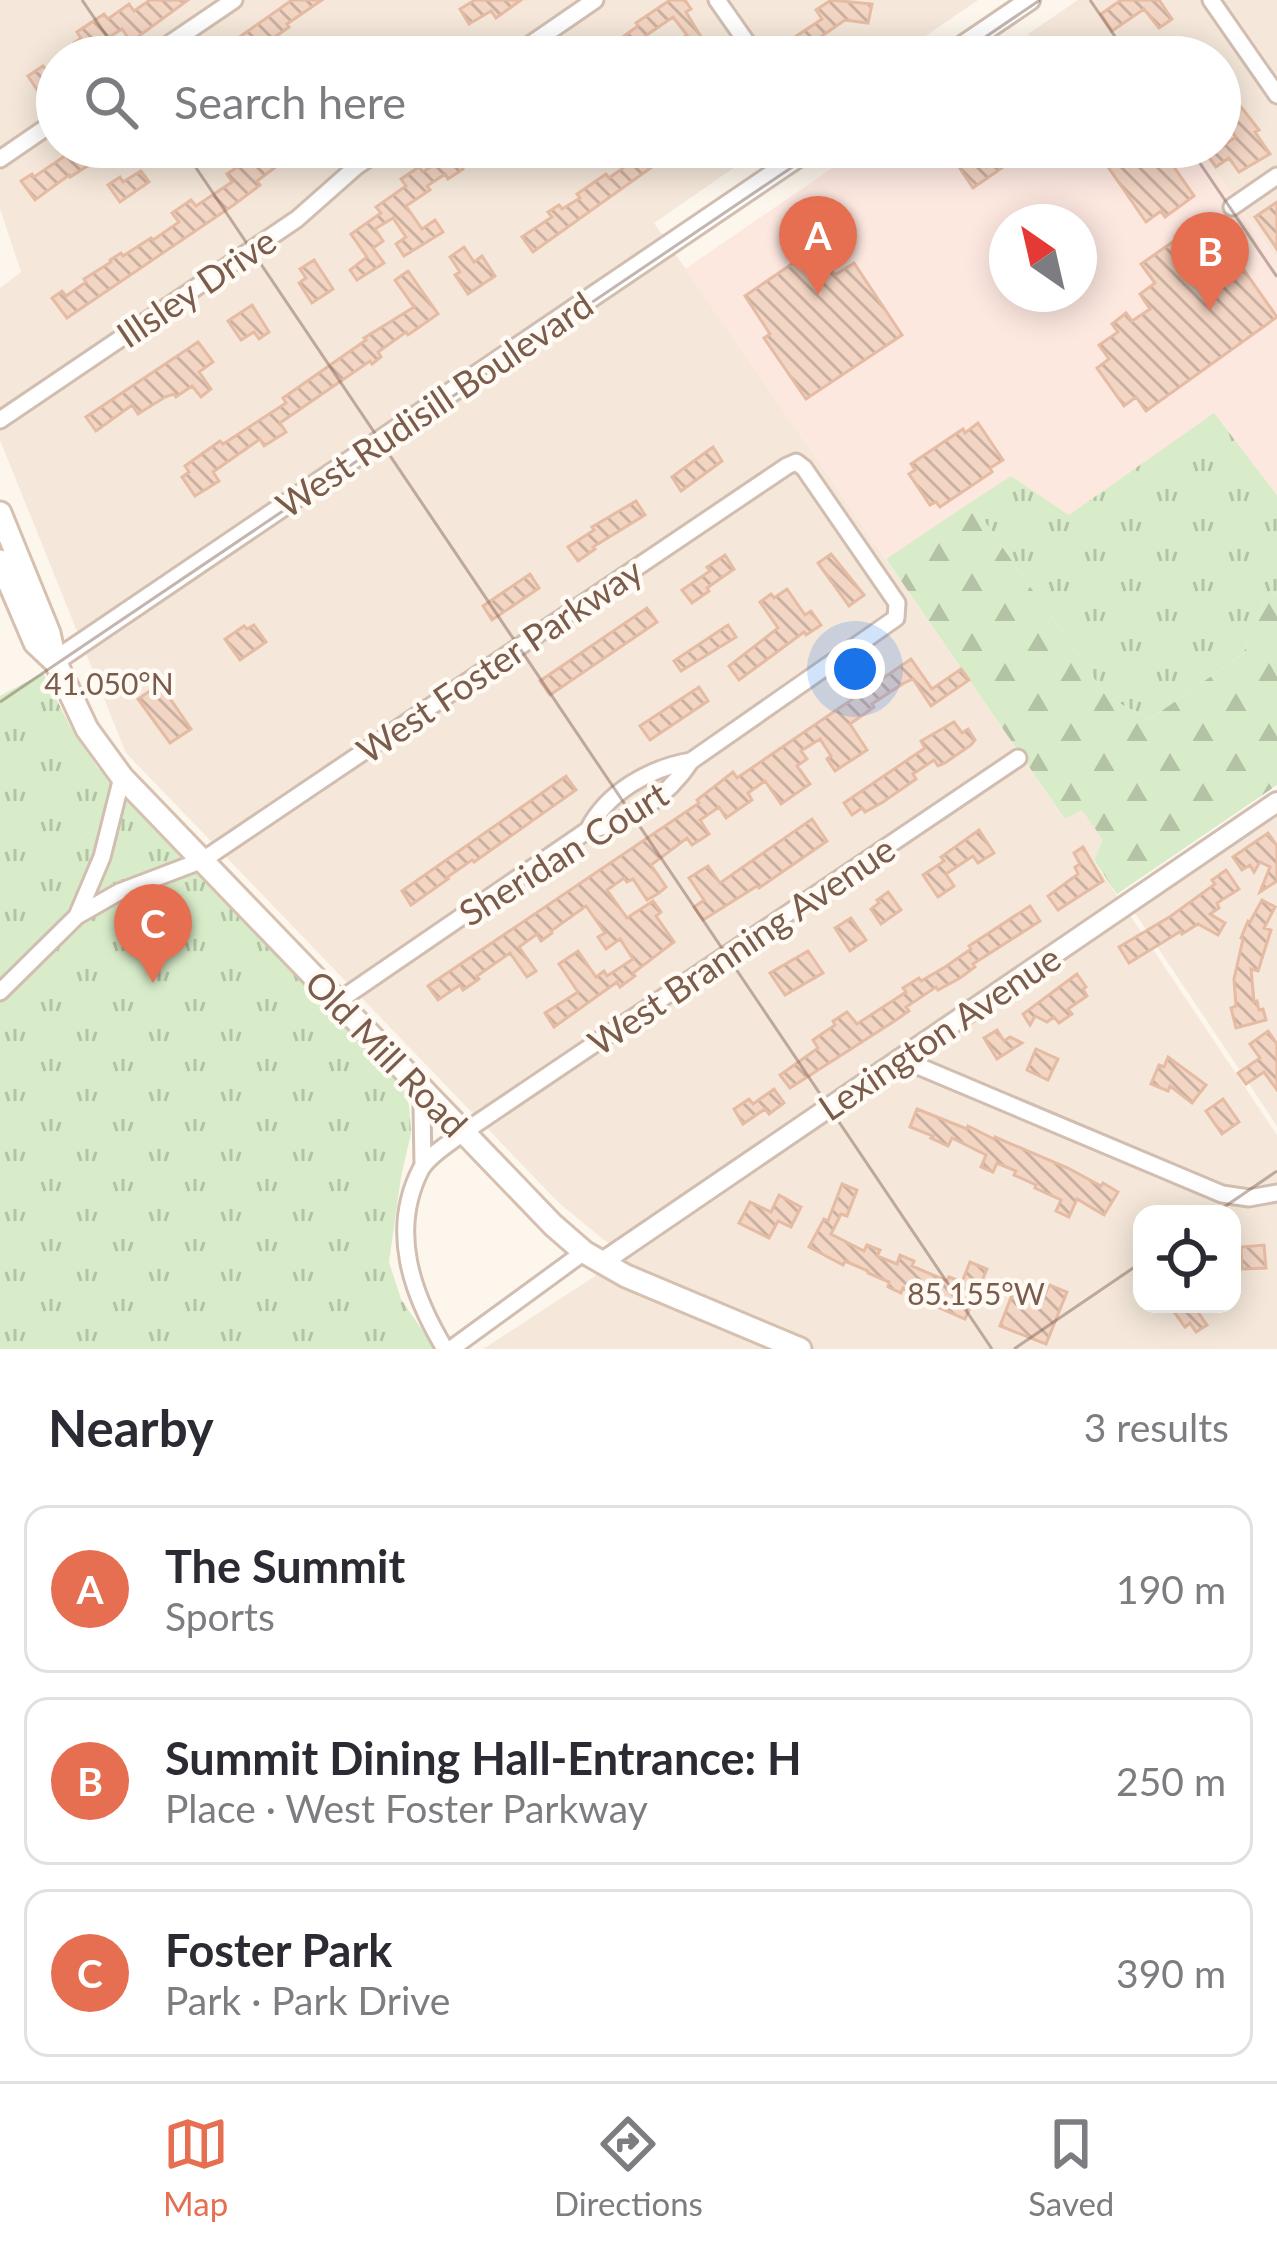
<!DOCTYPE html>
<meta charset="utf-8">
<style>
:root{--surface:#fff;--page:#f2f2f3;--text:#2b2b33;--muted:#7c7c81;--line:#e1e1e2;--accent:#e76f51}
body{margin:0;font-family:Lato,sans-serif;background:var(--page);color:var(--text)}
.controls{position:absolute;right:36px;bottom:36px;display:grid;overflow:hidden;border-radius:24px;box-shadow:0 6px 30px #0003}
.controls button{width:108px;height:108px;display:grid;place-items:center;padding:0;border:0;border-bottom:3px solid var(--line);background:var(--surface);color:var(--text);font:60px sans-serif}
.compass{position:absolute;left:989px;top:204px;width:108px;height:108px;border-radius:50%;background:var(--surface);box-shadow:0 6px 30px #0003;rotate:326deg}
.you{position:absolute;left:855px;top:669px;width:42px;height:42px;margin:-30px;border:9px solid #fff;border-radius:50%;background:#1a73e8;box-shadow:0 0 0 18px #1a73e833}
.badge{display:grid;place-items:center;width:78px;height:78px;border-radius:50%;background:var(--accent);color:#fff;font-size:39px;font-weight:700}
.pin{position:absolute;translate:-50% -99px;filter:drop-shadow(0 3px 6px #0008)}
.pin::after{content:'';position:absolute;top:63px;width:42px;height:36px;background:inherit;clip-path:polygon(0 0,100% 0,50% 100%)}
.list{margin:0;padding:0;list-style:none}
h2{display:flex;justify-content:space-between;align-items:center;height:156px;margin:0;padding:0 48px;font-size:51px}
h2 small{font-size:39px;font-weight:400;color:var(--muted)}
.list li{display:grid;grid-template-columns:78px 1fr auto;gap:36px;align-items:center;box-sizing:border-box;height:168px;margin:0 24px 24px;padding:0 24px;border:3px solid var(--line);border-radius:24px}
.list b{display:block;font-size:45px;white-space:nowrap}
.list p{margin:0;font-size:39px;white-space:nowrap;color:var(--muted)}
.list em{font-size:39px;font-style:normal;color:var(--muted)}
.icon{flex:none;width:66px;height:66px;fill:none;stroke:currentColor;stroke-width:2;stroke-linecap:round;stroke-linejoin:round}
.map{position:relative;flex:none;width:1277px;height:1349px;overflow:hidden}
.search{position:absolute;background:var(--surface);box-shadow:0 6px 30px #0003;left:36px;right:36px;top:36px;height:132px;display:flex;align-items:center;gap:30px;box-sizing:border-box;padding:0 42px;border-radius:66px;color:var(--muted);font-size:45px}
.sheet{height:732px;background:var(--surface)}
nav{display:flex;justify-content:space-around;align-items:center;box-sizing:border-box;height:168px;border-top:3px solid var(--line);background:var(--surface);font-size:33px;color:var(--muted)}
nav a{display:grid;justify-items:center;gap:6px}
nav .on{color:var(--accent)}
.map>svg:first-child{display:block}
.residential{fill:#f5e8da;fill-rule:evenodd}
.commercial{fill:#fde8e0;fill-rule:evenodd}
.grass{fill:url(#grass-tufts)}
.forest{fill:url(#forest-firs)}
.building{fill:url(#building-back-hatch);stroke:#e6bba3;stroke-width:3}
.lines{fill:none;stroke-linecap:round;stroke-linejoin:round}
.minor-casing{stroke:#d1beb0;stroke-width:21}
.tertiary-casing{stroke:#d1beb0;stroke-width:24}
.secondary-casing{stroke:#d6c0b0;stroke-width:27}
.minor{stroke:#fff;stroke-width:15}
.tertiary{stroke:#fff;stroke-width:18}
.secondary{stroke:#fff;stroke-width:21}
.ticks{fill:none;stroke:#7a5c4d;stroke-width:3;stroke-opacity:0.45}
.labels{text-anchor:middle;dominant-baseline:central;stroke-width:9;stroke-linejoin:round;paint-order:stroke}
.street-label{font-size:36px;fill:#7a5c4d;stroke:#fffaf3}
.ticks-label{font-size:30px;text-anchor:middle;fill:#7a5c4d;stroke:#fffaf3;stroke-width:9;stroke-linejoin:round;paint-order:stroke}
</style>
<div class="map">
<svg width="1277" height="1349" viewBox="0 0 1277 1349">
<defs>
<pattern id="grass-tufts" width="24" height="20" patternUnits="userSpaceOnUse" patternTransform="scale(3)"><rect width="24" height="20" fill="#d8ecc9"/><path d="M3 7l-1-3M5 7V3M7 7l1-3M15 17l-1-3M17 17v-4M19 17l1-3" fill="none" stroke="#b4c2a5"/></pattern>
<pattern id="forest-firs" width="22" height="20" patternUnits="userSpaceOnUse" patternTransform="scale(3)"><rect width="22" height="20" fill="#d8ecc9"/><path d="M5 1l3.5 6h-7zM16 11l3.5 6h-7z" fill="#b4c2a5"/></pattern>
<pattern id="building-back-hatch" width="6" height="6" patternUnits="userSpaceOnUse" patternTransform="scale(3)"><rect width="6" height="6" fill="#f3d5c3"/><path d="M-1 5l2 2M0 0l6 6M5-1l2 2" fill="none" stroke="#cab0a1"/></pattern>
</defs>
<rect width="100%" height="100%" fill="#fdf6ec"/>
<path class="residential" d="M0 0H978L895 57H57V147H764L654 223 1065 819 1082 809 1103 840 1094 861 1277 1135V1349H483L629 1254 604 1240 559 1203 126 753 0 440V288L21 272 0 209ZM1142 1214H1232V1304H1142Z
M1078 0H1277V259L1198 147H1220V57H1045L1028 34Z
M1277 815V1126L1132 909Z"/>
<path class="commercial" d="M863 147H1198L1277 259V495L1214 414 1069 515 1011 476 886 559 685 269ZM1007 222H1079V294H1007Z"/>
<path class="grass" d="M1214 413 1277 495V593L1264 602 1243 654 1150 719 1107 697 971 502 1011 476 1069 515Z
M43 673 70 726 98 768 212 882 402 1084 409 1105 411 1133 401 1177 389 1262 401 1299 435 1349H0V696Z"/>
<path class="forest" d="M971 502 1107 697 1150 719 1243 654 1264 602 1277 593V785L1117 894 1094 860 1103 840 1082 810 1065 819 886 559Z"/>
<path class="building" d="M150 0H188L131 42 122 29 81 55 74 43 81 38 77 32 104 14 108 19 129 4 134 11Z
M292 0H322L287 24 289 27 265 44 269 50 259 57H211Z
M475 0H521L496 18 491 11 469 24 460 9Z
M670 0H685L691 9 686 12 706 45 711 41 722 57H699L691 46 679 54 673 45 687 35 673 17 638 41 642 48 630 57H589L611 41 613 44 638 26 636 23Z
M831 0 872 4 868 23 845 20 816 40 828 57H796L786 43 822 19 816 10Z
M1121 0H1159L1172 19 1159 28 1144 9 1112 31 1101 14Z
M43 66 49 73 57 68V94L45 102 28 76Z
M1220 80 1259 130 1255 132 1270 154 1239 172 1229 158 1216 167 1208 156 1236 137 1220 115Z
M78 147H117L106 154 110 158 100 164 97 160 70 177 69 175 35 200 21 181 32 174 34 177Z
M268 147H302L257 181 260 185 235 204 67 318 52 298 62 291 66 296 86 282 84 279 111 262 110 260 121 253 123 256 151 238 153 240 179 222 172 213 191 200 196 206 232 182 227 174Z
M645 147H680L533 252 522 237 552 217 548 212 559 205 562 209 580 198 577 194 606 174 609 178 647 151Z
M962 147H1032L973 188 951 155Z
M1103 147H1160L1194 196 1165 217 1161 211 1146 222 1097 151Z
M452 152 463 169 448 179 445 174 427 186 430 190 406 206 422 229 435 220 443 232 404 256 396 244 406 237 393 218 375 229 383 241 373 248 384 263 357 280 350 270 367 257 351 234 381 213 376 207 406 186 401 179 419 167 423 172Z
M141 171 149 182 120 202 108 185 120 177 123 182Z
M1277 202V249L1255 217Z
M1211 215 1221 229 1217 232 1277 317 1146 411 1136 397 1124 406 1097 368 1109 359 1099 345 1118 332 1112 324 1126 313 1132 321 1150 309 1140 294 1155 283 1141 264Z
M464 247 474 262 482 256 495 276 468 294 455 275 460 272 450 257Z
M802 257 805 263 814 257 825 273 831 269 835 275 854 263 902 335 806 399 764 338 770 334 745 296Z
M314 260 333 289 312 303 299 283 306 278 300 269Z
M408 271 438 314 408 335 406 332 378 352 381 357 372 364 370 361 280 423 286 432 264 446 260 439 213 472 219 481 195 496 182 477 189 472 185 466 220 441 223 444 286 403 283 398 366 340 364 338 414 307 395 280Z
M252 305 269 332 259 339 254 332 241 340 228 321Z
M198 342 213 362 199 372 211 389 201 397 192 386 176 397 174 394 165 397 138 414 132 405 96 431 86 417Z
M978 423 1003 460 990 468 992 472 940 507 936 502 930 505 909 474 915 470 911 464 963 429 965 433Z
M713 447 722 461 681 491 672 477Z
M636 501 645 515 593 547 595 549 578 561 568 547 594 530 592 527Z
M831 554 864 595 849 606 818 563Z
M725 555 734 569 707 588 709 591 692 603 682 590 710 571 707 567Z
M530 574 539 588 492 620 483 606Z
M787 589 805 615 811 611 821 625 806 635 804 632 739 680 729 666 778 628 760 602 771 594 774 598Z
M647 608 657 622 550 695 540 681Z
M254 625 266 642 240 660 225 639 244 626 247 629Z
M728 625 736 637 681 671 674 661Z
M911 659 932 689 961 669 969 680 931 706 913 679 904 683 872 704 874 707 850 724 867 750 835 771 827 759 831 756 820 739 801 751 807 759 797 766 810 784 781 804 765 781 748 793 752 800 726 818 719 807 700 820 709 834 692 845 687 838 651 865 666 887 659 893 647 900 633 879 627 882 624 878 607 890 627 918 653 901 661 912 656 916 674 942 633 973 635 976 620 987 617 982 554 1027 545 1013 578 992 559 964 578 951 596 977 604 971 607 976 633 959 620 939 606 949 598 937 605 933 586 906 551 931 552 933 541 941 537 934 519 947 536 971 527 977 510 953 477 976 479 979 463 990 460 985 438 1000 428 986 699 803 697 800 733 772 737 778Z
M160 684 191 729 170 743 138 699Z
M699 687 708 701 650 740 640 726Z
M954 722 962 733 968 729 975 740 971 745 945 763 938 766 934 760 913 774 916 779 883 802 865 812 862 808 852 815 844 803 925 748 921 741Z
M566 776 576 790 474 862 472 860 446 878 448 879 411 905 402 891Z
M812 819 827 841 759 888 757 886 703 920 694 907 704 900 689 878 708 866 720 883Z
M979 830 994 853 978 863 973 856 946 874 954 886 938 897 923 875 944 861 941 857Z
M1268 833 1277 846V881L1260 892 1270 867 1260 862 1254 872 1250 865 1242 870 1233 857Z
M1083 847 1103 881 1058 910 1048 896 1078 874 1075 867 1080 864 1074 853Z
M1226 870 1239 889 1217 903 1219 908 1210 914 1225 923 1218 935 1198 924 1182 934 1181 931 1129 963 1119 947 1171 916 1215 884 1212 880Z
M888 892 901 910 881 924 871 909 879 903 877 900Z
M1262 900 1275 907 1264 928 1271 930 1258 971 1251 969 1254 1002 1257 1001 1259 1010 1263 1009 1266 1020 1236 1028 1231 1008 1236 1006 1234 979 1243 939 1241 938 1248 921 1250 922Z
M1030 906 1040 921 973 964 975 967 960 978 938 990 936 987 906 1007 909 1011 893 1022 790 1088 780 1075 818 1048 813 1040 835 1025 833 1021 847 1012 857 1024 906 992 903 988 919 978 921 981 945 967 971 949 969 946Z
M851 918 866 940 850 951 835 928Z
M808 951 823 973 785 995 770 973Z
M1077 974 1086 987 1083 989 1087 996 1068 1009 1072 1014 1059 1023 1054 1017 1047 1022 1035 1016 1030 1025 1023 1014Z
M997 1030 1004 1041 1010 1037 1022 1043 997 1059 984 1038Z
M1268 1031 1277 1044V1090L1264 1072 1246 1084 1238 1073 1260 1058 1250 1044Z
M1036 1049 1058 1059 1048 1080 1027 1070Z
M1168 1057 1206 1085 1192 1103 1170 1086 1168 1091 1151 1084 1159 1065 1164 1067Z
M774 1089 784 1103 769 1114 765 1109 743 1124 734 1109 749 1099 753 1104Z
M1223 1099 1239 1122 1222 1134 1206 1111Z
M917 1109 967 1129 968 1126 994 1139 995 1137 1068 1168 1101 1186 1103 1183 1118 1192 1104 1215 1077 1199 1069 1217 1056 1211 1061 1200 1035 1188 1036 1185 1014 1175 1016 1171 997 1163 993 1172 981 1167 986 1155 952 1138 948 1146 931 1138 933 1136 910 1127Z
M842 1184 857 1190 847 1216 841 1214 831 1234 864 1251 867 1245 880 1250 877 1256 897 1264 900 1255 914 1261 912 1266 947 1281 949 1277 962 1282 970 1262 987 1269 965 1319 926 1302 928 1298 903 1288 901 1293 888 1287 889 1282 868 1273V1271L845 1261 843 1265 809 1247 824 1219 828 1221Z
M779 1195 801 1207 791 1227 778 1221 769 1238 739 1223 750 1202 771 1212Z
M1264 1245 1266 1268 1242 1269 1241 1247Z
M1049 1285 1067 1292 1046 1344 1000 1326 1012 1295 1040 1306Z
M1187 1304H1192L1207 1325 1196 1332 1190 1323 1185 1327 1175 1313Z"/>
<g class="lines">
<defs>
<path id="minor" d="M717 0 757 57
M1211 0 1277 95
M150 57 234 0
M512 57 595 0
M0 159 57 120
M1232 207 1277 176
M0 420 297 219 357 166 385 147
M122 777 102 857 77 916 119 892 203 860 787 466 796 462 804 468 897 603 896 618 691 761C668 796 630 823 588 830L337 1002
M588 830C607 792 650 768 691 761
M0 992 77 916
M899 1058 1222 1194 1249 1198 1277 1193
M423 1165 422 1106 424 1091
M445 1349C412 1294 389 1231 421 1169 429 1155 451 1142 464 1132L1018 758
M451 1349 584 1252"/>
<path id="tertiary" d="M946 57 1030 0
M55 661 813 147
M601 1263 1277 802"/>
<path id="secondary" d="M0 513 49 633 55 661 87 729 122 777 553 1225 584 1252 626 1276 800 1349
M0 561 35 643 54 661"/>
</defs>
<use href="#minor" class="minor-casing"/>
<use href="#tertiary" class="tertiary-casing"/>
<use href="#secondary" class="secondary-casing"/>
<use href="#minor" class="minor"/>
<use href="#tertiary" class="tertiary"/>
<use href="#secondary" class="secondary"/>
</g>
<path class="ticks" d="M82 0 121 57M1090 0 1129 57M956 57 1040 0M182 147 992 1349M1189 147 1277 277M0 702 822 147M1214 1214 1277 1171M1014 1349 1142 1262"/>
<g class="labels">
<g class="street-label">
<text transform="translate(196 287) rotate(-34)">Illsley Drive</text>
<text transform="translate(434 404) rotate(-34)">West Rudisill Boulevard</text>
<text transform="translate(499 660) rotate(-34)">West Foster Parkway</text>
<text transform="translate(563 853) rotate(-32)">Sheridan Court</text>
<text transform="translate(741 945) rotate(-34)">West Branning Avenue</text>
<text transform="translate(939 1032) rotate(-34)">Lexington Avenue</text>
<text transform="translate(387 1053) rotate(46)">Old Mill Road</text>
</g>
</g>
<g class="ticks-label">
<text x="109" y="695">41.050°N</text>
<text x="976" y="1305">85.155°W</text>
</g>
</svg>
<div class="controls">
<button><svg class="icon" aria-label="locate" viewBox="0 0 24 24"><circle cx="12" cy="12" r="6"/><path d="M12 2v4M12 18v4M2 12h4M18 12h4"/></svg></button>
</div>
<svg class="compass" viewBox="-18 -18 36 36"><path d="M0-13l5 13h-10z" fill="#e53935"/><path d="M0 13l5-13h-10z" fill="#7c7c81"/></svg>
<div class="you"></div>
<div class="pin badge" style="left:818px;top:295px">A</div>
<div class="pin badge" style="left:1210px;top:311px">B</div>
<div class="pin badge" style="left:153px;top:983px">C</div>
<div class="search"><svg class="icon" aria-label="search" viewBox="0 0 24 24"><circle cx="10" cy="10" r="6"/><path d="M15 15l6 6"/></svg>Search here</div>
</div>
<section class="sheet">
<h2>Nearby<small>3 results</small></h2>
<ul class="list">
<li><span class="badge">A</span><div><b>The Summit</b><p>Sports</p></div><em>190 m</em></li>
<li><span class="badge">B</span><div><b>Summit Dining Hall-Entrance: H</b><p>Place · West Foster Parkway</p></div><em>250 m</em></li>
<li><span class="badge">C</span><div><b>Foster Park</b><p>Park · Park Drive</p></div><em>390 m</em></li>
</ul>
</section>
<nav>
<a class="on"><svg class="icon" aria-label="map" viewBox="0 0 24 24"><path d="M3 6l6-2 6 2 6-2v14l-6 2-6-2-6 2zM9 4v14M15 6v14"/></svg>Map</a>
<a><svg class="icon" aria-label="directions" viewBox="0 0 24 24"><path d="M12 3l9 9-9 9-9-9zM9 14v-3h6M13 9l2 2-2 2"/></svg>Directions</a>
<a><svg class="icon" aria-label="saved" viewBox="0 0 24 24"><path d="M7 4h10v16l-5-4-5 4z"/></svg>Saved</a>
</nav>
